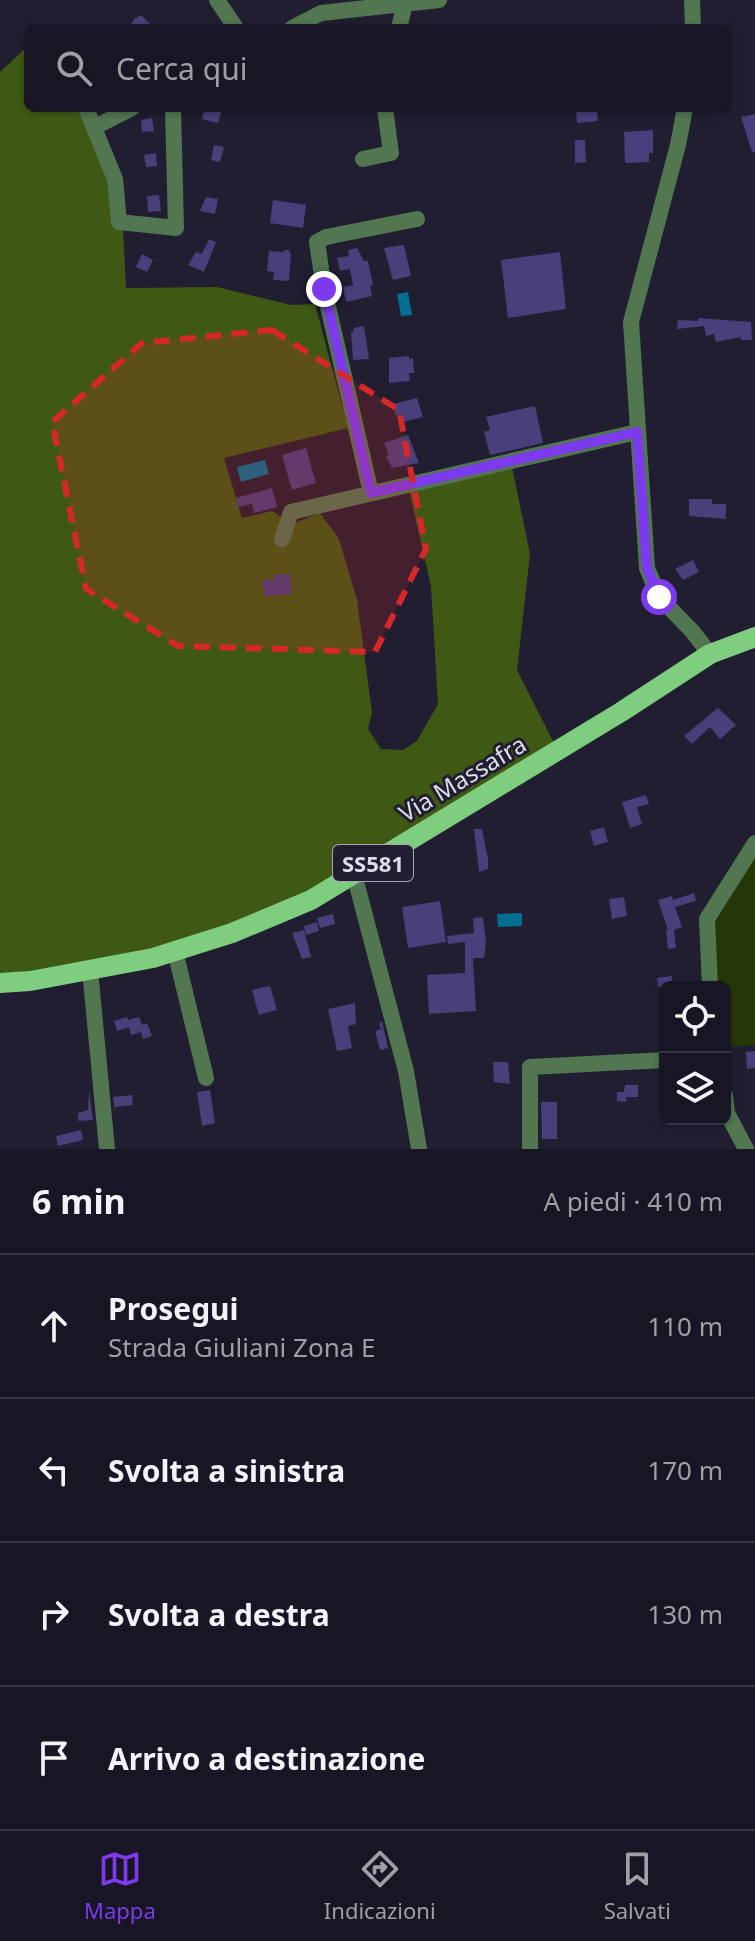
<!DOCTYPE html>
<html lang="it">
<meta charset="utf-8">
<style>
:root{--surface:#181624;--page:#252331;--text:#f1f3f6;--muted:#9f9fa6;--line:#363541;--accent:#7c3aed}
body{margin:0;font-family:"Noto Sans",sans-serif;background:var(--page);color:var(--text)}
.controls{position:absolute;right:24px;bottom:24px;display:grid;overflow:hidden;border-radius:12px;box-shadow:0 2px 6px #0004}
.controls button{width:72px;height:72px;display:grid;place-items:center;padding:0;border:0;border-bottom:2px solid var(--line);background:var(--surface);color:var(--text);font:40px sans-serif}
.stop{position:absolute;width:24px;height:24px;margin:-18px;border:6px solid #7c3aed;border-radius:50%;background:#fff}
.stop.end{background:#7c3aed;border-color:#fff;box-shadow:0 2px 8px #0008}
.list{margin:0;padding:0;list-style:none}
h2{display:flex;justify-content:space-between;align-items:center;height:104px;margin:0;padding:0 32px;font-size:34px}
h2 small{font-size:26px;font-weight:400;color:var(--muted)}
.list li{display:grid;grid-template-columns:52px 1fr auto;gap:24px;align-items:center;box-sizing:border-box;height:144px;padding:0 32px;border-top:2px solid var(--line)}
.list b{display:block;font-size:30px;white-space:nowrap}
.list p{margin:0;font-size:26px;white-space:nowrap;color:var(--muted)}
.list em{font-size:26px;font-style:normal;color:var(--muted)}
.icon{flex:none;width:44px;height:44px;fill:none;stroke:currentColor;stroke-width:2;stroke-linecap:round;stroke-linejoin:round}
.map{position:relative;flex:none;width:755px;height:1149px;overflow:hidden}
.search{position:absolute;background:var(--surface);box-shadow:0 2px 6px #0004;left:24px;right:24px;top:24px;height:88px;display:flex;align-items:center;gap:20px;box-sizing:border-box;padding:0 28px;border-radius:12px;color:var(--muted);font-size:30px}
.sheet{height:680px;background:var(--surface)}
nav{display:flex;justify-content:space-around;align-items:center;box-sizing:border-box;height:112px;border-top:2px solid var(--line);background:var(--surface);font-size:22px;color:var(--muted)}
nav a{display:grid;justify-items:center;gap:4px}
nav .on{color:var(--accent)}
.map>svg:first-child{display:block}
.green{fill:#253706}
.forest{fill:#3f5914}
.water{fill:#026e91}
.building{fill:#483f7b}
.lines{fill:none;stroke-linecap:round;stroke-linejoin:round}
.minor{stroke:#517650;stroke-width:16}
.major{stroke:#7fcd7e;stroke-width:20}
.route{stroke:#7c3aed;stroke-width:10}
.marked{fill:#d62828;fill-opacity:0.2;stroke:#d62828;stroke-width:6;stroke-dasharray:16 10;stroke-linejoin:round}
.labels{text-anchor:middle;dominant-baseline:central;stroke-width:6;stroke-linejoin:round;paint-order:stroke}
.shield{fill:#201e30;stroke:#a5a4b2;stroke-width:2}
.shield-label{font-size:22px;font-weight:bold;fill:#dedeea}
.street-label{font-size:24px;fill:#dedeea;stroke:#201e30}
</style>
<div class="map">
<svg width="755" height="1149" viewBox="0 0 755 1149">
<rect width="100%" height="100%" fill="#201e30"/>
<path class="green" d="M755 838V1045L730 1047 725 1021V987H719L709 932Z"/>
<path class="forest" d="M28 46V108H89L121 190 126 288 217 287 291 305 315 304 348 428 224 458 242 518 272 511 292 524 320 513 339 539 357 600 372 712 368 729 381 749 403 750 417 741 438 704 431 586 409 490 512 467 530 554 517 670 554 743 347 872 263 915 158 948 0 976V72Z"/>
<path class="water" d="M408 292 412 315 401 316 397 294Z
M265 460 269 474 241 482 237 467Z
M522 913V926L498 927 497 914Z"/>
<path class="building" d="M141 15 154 28H128L136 17 137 18Z
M210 110 221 112 218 123 202 119 204 111 210 112Z
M597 110 598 121 577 123 576 112Z
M755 114V152H752L741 117Z
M152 118 154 131 142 132 141 120Z
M653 130V153H649V162L625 163 624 132Z
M575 140H585L586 162 575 163Z
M214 145 224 147 220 162 211 160Z
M156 153 157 166 146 167 144 155Z
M159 195 161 211 148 212 147 196Z
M206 197 218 199 215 214 200 211Z
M273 200 306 205 303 228 270 223Z
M209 239 216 242 204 272 188 265 196 252 202 254Z
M402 245H404L411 276 393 280 384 248Z
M357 248 364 261H368L373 285 370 286 372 296 346 302 343 287 353 285 350 269 340 271 337 258 349 256 348 250Z
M288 249 291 254 289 281 273 280 274 272 267 271 269 251 282 252Z
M560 252 566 309 508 318 501 260Z
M142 254 153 260 147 272 136 267Z
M698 318 751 322 752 340H741V337L716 342 714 334 706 336 704 326 677 329 678 320 698 321Z
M364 326 369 359 353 360 351 332 354 331 353 328Z
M409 356V359L413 358 414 373H409L410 381 389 383V358Z
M417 398 423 417 402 422 401 416 398 417 395 413 393 404Z
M535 406 543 443 490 455 484 432 490 430 486 417Z
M408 435 419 463 392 468 386 456 389 455 384 443Z
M306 448 316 483 292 490 282 455Z
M272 488 277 507 254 513 252 504 238 507 236 498Z
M689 499H712V504H726V519L689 516Z
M693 560 699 572 683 580 675 569Z
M290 574 292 594 264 596 262 580 274 579V575Z
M718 708 736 725 720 739 710 727 692 744 684 736Z
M646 795 649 804 637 807 642 824 630 828 622 802Z
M604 827 608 842 594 846 590 831Z
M474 829H482L488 859V869L479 872Z
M694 893 696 901 675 907 682 927 674 930 676 948 668 949 666 930H668L658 900 672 896 673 900Z
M624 897 627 916 612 919 609 899Z
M440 901 446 942 408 948 402 907Z
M333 914 335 924 320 928 317 918Z
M483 917 486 942 484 958H473L476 1011 429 1014 427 975 465 973V942L448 944 447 936 474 933 473 918Z
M317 922 319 931 306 935 304 926Z
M304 930 311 957 302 959 292 933Z
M672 976 673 987H658L657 978Z
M270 986 277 1010 259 1015 252 990Z
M355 1003 356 1024 348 1026 352 1048 337 1051 328 1009Z
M127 1017 128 1020 139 1017 142 1025 147 1023 152 1036 143 1039 141 1032 131 1035 129 1027 117 1031 114 1021Z
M382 1021 388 1048 380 1050 375 1031 381 1029 379 1024Z
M755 1051V1068L747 1069 746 1052Z
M493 1062H508L510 1084 494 1082Z
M625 1085H638V1097H626V1102L617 1101V1092H624Z
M210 1090 215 1123 202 1126 197 1092Z
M89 1091 93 1120 78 1121V1113L88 1110Z
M132 1095 133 1105 114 1107 115 1112 113 1097Z
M541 1102H557V1139H542Z
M81 1130 83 1140 58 1146 56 1136Z"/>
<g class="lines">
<path class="minor" d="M217 0 236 28
M692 0 693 28
M292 28 321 13 439 0
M399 28 405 4
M86 108 115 179 119 222 176 228 173 108
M685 108 678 145 631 322 647 568 659 597 692 631 710 654
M95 127 132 108
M363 159 391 153 385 108
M371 493 324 289 317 242 326 237 417 219
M282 539 291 512 637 432
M354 874 406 1071 419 1149
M175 951 206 1078
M90 970 107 1149
M710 987 707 919 755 843
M725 1096 727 1113 746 1149
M530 1149V1067L665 1060"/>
<path class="major" d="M0 983 30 981 153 958 232 933 311 900 621 712 710 654 755 637"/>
</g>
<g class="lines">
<path class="route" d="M324 289 371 493 637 432 647 568 659 597"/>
</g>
<path class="marked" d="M272 330 399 410 426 549 375 652 178 646 86 589 52 422 142 343Z"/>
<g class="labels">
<rect class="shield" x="333" y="845" width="80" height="36" rx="6"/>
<g class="shield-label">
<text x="373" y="863">SS581</text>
</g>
<g class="street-label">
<text transform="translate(462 778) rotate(-31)">Via Massafra</text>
</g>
</g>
</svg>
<div class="controls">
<button><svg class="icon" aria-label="locate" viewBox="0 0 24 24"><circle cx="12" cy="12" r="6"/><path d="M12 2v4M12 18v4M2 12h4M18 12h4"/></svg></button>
<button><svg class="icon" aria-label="layers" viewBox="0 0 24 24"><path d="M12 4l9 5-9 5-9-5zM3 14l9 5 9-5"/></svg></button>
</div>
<div class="stop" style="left:659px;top:597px"></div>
<div class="stop end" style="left:324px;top:289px"></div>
<div class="search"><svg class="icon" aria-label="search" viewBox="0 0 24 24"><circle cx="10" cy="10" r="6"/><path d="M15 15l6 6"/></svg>Cerca qui</div>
</div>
<section class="sheet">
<h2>6 min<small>A piedi · 410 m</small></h2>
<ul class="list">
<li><svg class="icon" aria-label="ahead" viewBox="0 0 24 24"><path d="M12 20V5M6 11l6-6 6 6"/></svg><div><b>Prosegui</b><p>Strada Giuliani Zona E</p></div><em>110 m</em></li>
<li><svg class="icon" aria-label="left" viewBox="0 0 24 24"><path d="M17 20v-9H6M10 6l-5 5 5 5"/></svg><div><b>Svolta a sinistra</b></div><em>170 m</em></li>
<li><svg class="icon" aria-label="right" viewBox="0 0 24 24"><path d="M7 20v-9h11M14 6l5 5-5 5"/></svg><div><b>Svolta a destra</b></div><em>130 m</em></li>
<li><svg class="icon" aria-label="arrive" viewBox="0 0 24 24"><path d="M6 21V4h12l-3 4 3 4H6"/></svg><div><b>Arrivo a destinazione</b></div></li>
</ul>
</section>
<nav>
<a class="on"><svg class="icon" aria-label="map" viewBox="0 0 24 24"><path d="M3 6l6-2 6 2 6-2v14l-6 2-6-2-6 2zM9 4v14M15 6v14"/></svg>Mappa</a>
<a><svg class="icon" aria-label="directions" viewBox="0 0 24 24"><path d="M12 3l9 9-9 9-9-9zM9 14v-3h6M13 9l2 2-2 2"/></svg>Indicazioni</a>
<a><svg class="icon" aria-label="saved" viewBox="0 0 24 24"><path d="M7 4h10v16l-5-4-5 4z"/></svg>Salvati</a>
</nav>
